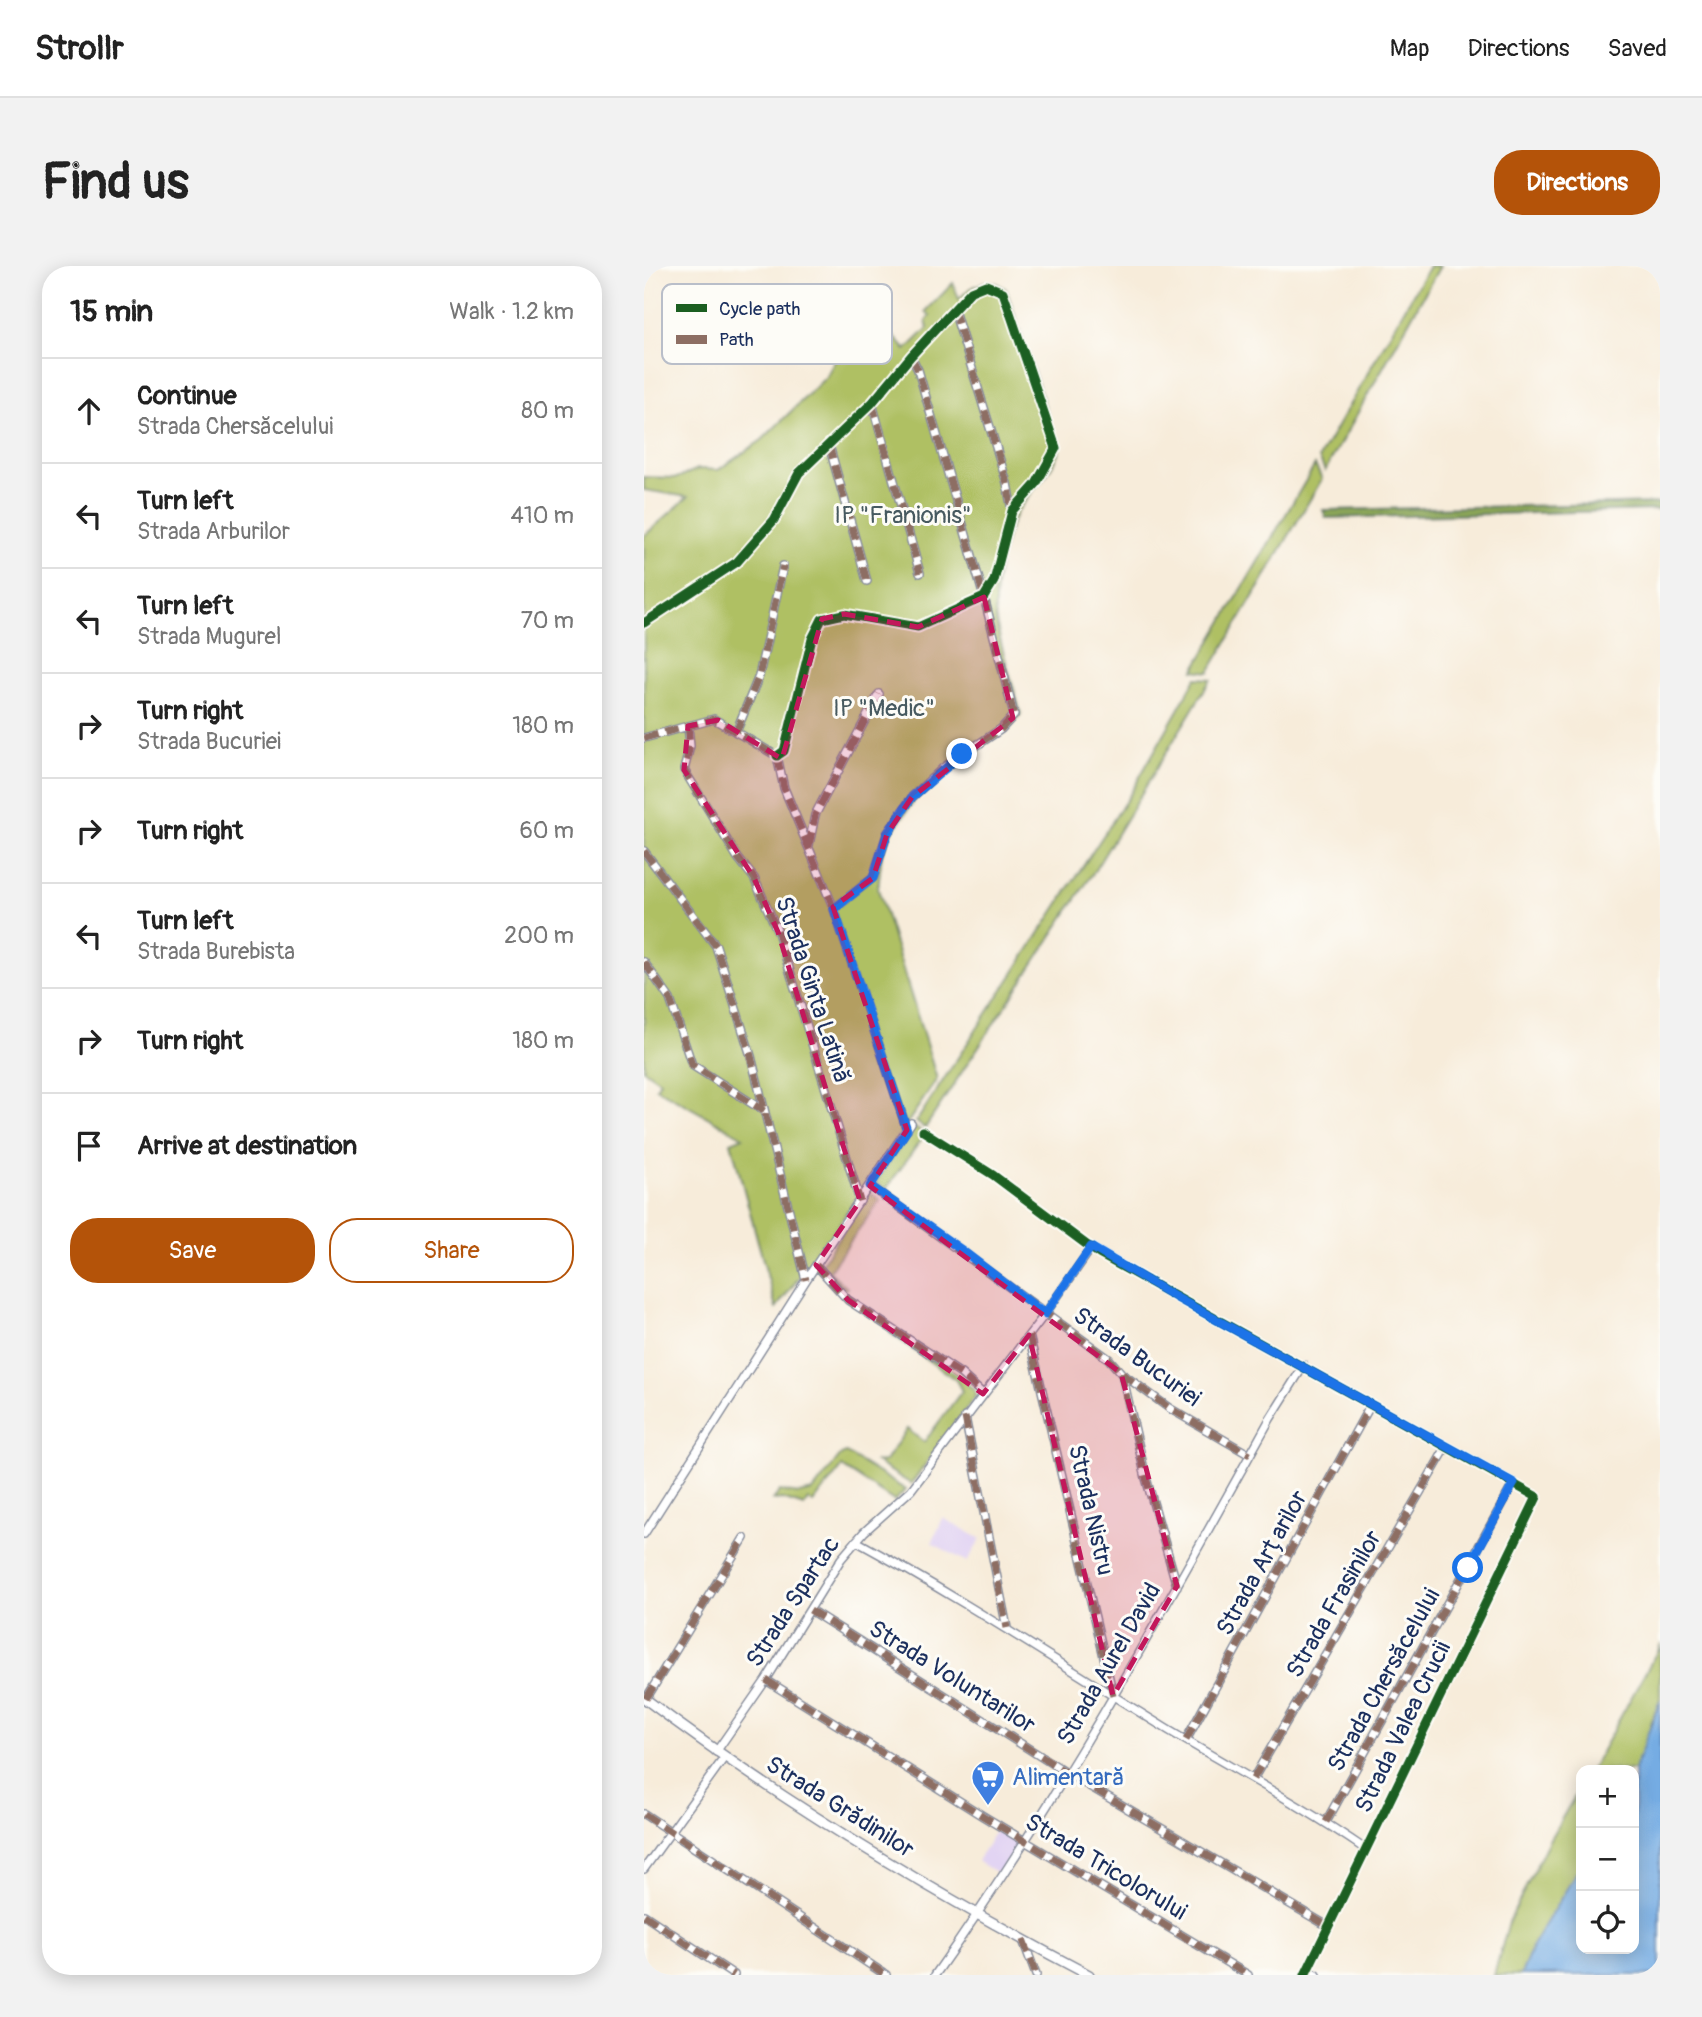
<!DOCTYPE html>
<meta charset="utf-8">
<style>
:root{--surface:#fff;--page:#f2f2f2;--text:#222;--muted:#767676;--line:#e0e0e0;--accent:#b45309}
body{margin:0;font-family:Pangolin,sans-serif;background:var(--page);color:var(--text)}
.controls{position:absolute;right:21px;bottom:21px;display:grid;overflow:hidden;border-radius:14px;box-shadow:0 4px 18px #0003}
.controls button{width:63px;height:63px;display:grid;place-items:center;padding:0;border:0;border-bottom:2px solid var(--line);background:var(--surface);color:var(--text);font:35px sans-serif}
.stop{position:absolute;width:21px;height:21px;margin:-16px;border:5px solid #1a73e8;border-radius:50%;background:#fff}
.stop.end{background:#1a73e8;border-color:#fff;box-shadow:0 2px 7px #0008}
.list{margin:0;padding:0;list-style:none}
h2{display:flex;justify-content:space-between;align-items:center;height:91px;margin:0;padding:0 28px;font-size:30px}
h2 small{font-size:23px;font-weight:400;color:var(--muted)}
.list li{display:grid;grid-template-columns:46px 1fr auto;gap:21px;align-items:center;box-sizing:border-box;height:105px;padding:0 28px;border-top:2px solid var(--line)}
.list b{display:block;font-size:26px;white-space:nowrap}
.list p{margin:0;font-size:23px;white-space:nowrap;color:var(--muted)}
.list em{font-size:23px;font-style:normal;color:var(--muted)}
.actions{display:flex;gap:14px;padding:21px 28px}
.actions a{flex:1;padding:16px 0;border:2px solid var(--accent);border-radius:28px;text-align:center;font-size:24px;color:var(--accent)}
.actions .main{background:var(--accent);color:#fff}
.icon{flex:none;width:38px;height:38px;fill:none;stroke:currentColor;stroke-width:2;stroke-linecap:round;stroke-linejoin:round}
.map{position:relative;flex:none;width:1016px;height:1709px;overflow:hidden;border-radius:28px}
header{display:flex;align-items:center;gap:42px;box-sizing:border-box;height:98px;padding:0 35px;background:var(--surface);border-bottom:2px solid var(--line)}
header strong{font-size:33px}
nav{display:flex;gap:38px;margin-inline-start:auto;font-size:24px}
.intro{display:flex;align-items:center;justify-content:space-between;box-sizing:border-box;height:168px;padding:0 42px}
h1{margin:0;font-size:49px}
.button{padding:18px 32px;border-radius:28px;background:var(--accent);color:#fff;font-size:24px;font-weight:700}
main{display:flex;gap:42px;padding:0 42px}
aside{flex:1;background:var(--surface);border-radius:28px;box-shadow:0 4px 18px #0003}
.map>svg:first-child{display:block}
.built{fill:#e2d4f3}
.green{fill:#afc063;stroke:#657860;stroke-width:2}
.forest{fill:#8ba659;stroke:#536a5c;stroke-width:2}
.water{fill:#74ace3;stroke:#486ea0;stroke-width:2}
.lines{fill:none;stroke-linecap:round;stroke-linejoin:round}
.minor-casing{stroke:#898e9c;stroke-width:10}
.tertiary-casing{stroke:#898e9c;stroke-width:12}
.minor{stroke:#fff;stroke-width:7}
.tertiary{stroke:#fff;stroke-width:9}
.quiet{stroke:#8d6e63;stroke-width:7;stroke-dasharray:14 7;stroke-linecap:butt}
.cycleway-casing{stroke:#fdfcf7;stroke-width:13}
.cycleway{stroke:#1b5e20;stroke-width:9}
.route{stroke:#1a73e8;stroke-width:9}
.marked{fill:#c2185b;fill-opacity:0.2;stroke:#c2185b;stroke-width:5;stroke-dasharray:14 9;stroke-linejoin:round}
.labels{text-anchor:middle;dominant-baseline:central;stroke-width:6;stroke-linejoin:round;paint-order:stroke}
.park-label{font-size:24px;fill:#475a60;stroke:#fdfcf7}
.street-label{font-size:24px;fill:#1b2f5e;stroke:#fdfcf7}
.shop-label{font-size:24px;fill:#366cbe;stroke:#fdfcf7;text-anchor:start}
.key{fill:#fdfcf7;stroke:#b9bec9;stroke-width:2}
.key-label{font-size:19px;fill:#1b2f5e}
</style>
<header>
<strong>Strollr</strong>
<nav><a>Map</a><a>Directions</a><a>Saved</a></nav>
</header>
<div class="intro"><h1>Find us</h1><a class="button">Directions</a></div>
<main>
<aside>
<h2>15 min<small>Walk · 1.2 km</small></h2>
<ul class="list">
<li><svg class="icon" aria-label="ahead" viewBox="0 0 24 24"><path d="M12 20V5M6 11l6-6 6 6"/></svg><div><b>Continue</b><p>Strada Chersăcelului</p></div><em>80 m</em></li>
<li><svg class="icon" aria-label="left" viewBox="0 0 24 24"><path d="M17 20v-9H6M10 6l-5 5 5 5"/></svg><div><b>Turn left</b><p>Strada Arburilor</p></div><em>410 m</em></li>
<li><svg class="icon" aria-label="left" viewBox="0 0 24 24"><path d="M17 20v-9H6M10 6l-5 5 5 5"/></svg><div><b>Turn left</b><p>Strada Mugurel</p></div><em>70 m</em></li>
<li><svg class="icon" aria-label="right" viewBox="0 0 24 24"><path d="M7 20v-9h11M14 6l5 5-5 5"/></svg><div><b>Turn right</b><p>Strada Bucuriei</p></div><em>180 m</em></li>
<li><svg class="icon" aria-label="right" viewBox="0 0 24 24"><path d="M7 20v-9h11M14 6l5 5-5 5"/></svg><div><b>Turn right</b></div><em>60 m</em></li>
<li><svg class="icon" aria-label="left" viewBox="0 0 24 24"><path d="M17 20v-9H6M10 6l-5 5 5 5"/></svg><div><b>Turn left</b><p>Strada Burebista</p></div><em>200 m</em></li>
<li><svg class="icon" aria-label="right" viewBox="0 0 24 24"><path d="M7 20v-9h11M14 6l5 5-5 5"/></svg><div><b>Turn right</b></div><em>180 m</em></li>
<li><svg class="icon" aria-label="arrive" viewBox="0 0 24 24"><path d="M6 21V4h12l-3 4 3 4H6"/></svg><div><b>Arrive at destination</b></div></li>
</ul>
<div class="actions"><a class="main">Save</a><a>Share</a></div>
</aside>
<div class="map">
<svg width="1016" height="1709" viewBox="0 0 1016 1709">
<rect width="100%" height="100%" fill="#fdfcf7"/>
<filter id="ink" filterUnits="userSpaceOnUse"><feTurbulence type="fractalNoise" baseFrequency=".0143" numOctaves="2"/><feDisplacementMap in="SourceGraphic" scale="14" xChannelSelector="R" yChannelSelector="G"/><feConvolveMatrix kernelMatrix="1 2 1 2 8 2 1 2 1" color-interpolation-filters="sRGB"/></filter>
<filter id="wash" filterUnits="userSpaceOnUse"><feTurbulence type="fractalNoise" baseFrequency=".00686" numOctaves="4" result="noise"/><feDisplacementMap in="SourceGraphic" scale="28" xChannelSelector="R" yChannelSelector="G"/><feGaussianBlur stdDeviation="1.57" result="paint"/><feColorMatrix in="noise" values="0 0 0 0 0 0 0 0 0 0 0 0 0 0 0 0 0 1.4 0 .05"/><feComposite in="paint" operator="in"/></filter>
<g filter="url(#wash)">
<rect width="100%" height="100%" fill="#f7ecda"/>
<path class="built" d="M299 1252 337 1273 323 1296 288 1277Z
M352 1564 374 1577 355 1608 333 1595Z"/>
<path class="green" d="M785 0H796L681 205 675 192Z
M340 16 352 17 362 23 415 183C408 210 383 227 371 250 358 276 350 316 351 345 353 374 370 419 377 449L364 464 320 490 279 523 247 567 238 587 234 623 293 813 189 967 132 1042 87 876 99 871 12 822 16 815 0 804V270L44 231 0 224V211L33 212 54 203 74 204 118 174 182 111 212 57 223 49 247 67 262 84 284 62 282 55 286 50 282 45 309 17 315 33 325 23Z
M671 199 678 213 565 406 550 404Z
M552 412 567 413 451 604 281 862 272 856 485 530Z
M270 861 281 868 242 923 232 916Z
M225 926 236 934 185 1005 203 1022 199 1024 177 998Z
M248 1065 315 1110 331 1125V1131L267 1218 232 1196 241 1195 263 1163 280 1176 318 1125 312 1114 246 1067Z
M202 1187 262 1224 250 1235 198 1201 169 1237 164 1234 160 1240 138 1233 129 1234 136 1225 155 1228 169 1225 197 1189Z
M1016 1380V1435L1006 1457 1016 1675 990 1504H947Z
M937 1520V1599L889 1679 877 1709H850L865 1656 904 1576Z"/>
<path class="forest" d="M1016 237V244L682 252 679 244Z"/>
<path class="water" d="M1016 1435V1709H877L889 1679 937 1599V1683H990V1504Z"/>
</g>
<g filter="url(#ink)">
<g class="lines">
<defs>
<path id="minor" d="M310 44 363 217 368 245
M228 137 276 307
M185 179 223 315
M0 357 93 296 130 254 155 207 228 137 267 90 327 25 342 19 359 26 412 182 392 218 368 245 350 315 340 331 274 361 200 348 178 353 168 373 140 485 133 490
M44 460 46 480 40 504 94 592 110 612 134 666 216 935
M92 466 115 410 139 300
M0 472 70 453 133 490 140 522 190 643 263 864
M165 579 171 549 235 428
M0 585 72 680 107 790 162 1014
M190 643 229 612 243 568 268 531 299 502 357 463 370 449 340 331 274 104 267 90
M0 696 26 733 48 799 120 845
M279 865 349 909 455 988 893 1231 661 1709
M226 920 465 1093 477 1107 525 1142 606 1189
M172 999 204 1034 317 1108 339 1128
M385 1069 469 1429
M478 1108 502 1212 533 1320
M321 1151 363 1362
M0 1268 162 1014 267 857
M212 1275C318 1333 418 1399 521 1462 587 1502 656 1538 721 1583
M166 1344 423 1507 682 1659
M122 1414 339 1550 604 1709
M2 1433 100 1272
M542 1474 727 1138
M72 1486 122 1414 197 1293 220 1266 267 1224 401 1048 448 981
M609 1513 803 1180
M0 1548 242 1709
M682 1556 870 1217
M0 1603 80 1492
M0 1649 90 1709
M379 1674 392 1709
M662 1705 673 1709
M291 1709C416 1533 521 1342 626 1153L660 1099"/>
<path id="tertiary" d="M0 1432C139 1537 291 1628 445 1709"/>
</defs>
<use href="#minor" class="minor-casing"/>
<use href="#tertiary" class="tertiary-casing"/>
<use href="#minor" class="minor"/>
<use href="#tertiary" class="tertiary"/>
<path class="quiet" d="M310 44 363 217 368 245
M228 137 276 307
M185 179 223 315
M44 460 46 480 40 504 94 592 110 612 134 666 216 935
M92 466 115 410 139 300
M0 472 70 453 133 490 140 522 190 643 263 864
M165 580 171 549 235 428
M0 585 72 680 107 790 162 1014
M190 643 229 612 243 568 268 531 299 502 357 463 370 449 340 331 274 104 267 90
M0 696 26 733 48 799 120 845
M226 920 465 1093 477 1107 525 1142 606 1189
M172 999 204 1034 317 1108 339 1128
M385 1069 469 1430
M477 1107 502 1212 533 1320
M321 1151 363 1362
M166 1344 423 1507 682 1659
M122 1414 339 1550 604 1709
M2 1433 100 1272
M542 1474 727 1138
M609 1513 803 1180
M0 1548 242 1709
M682 1556 870 1217
M0 1649 90 1709
M379 1674 392 1709"/>
<defs>
<path id="cycleway" d="M0 357 93 296 130 254 155 207 228 137 267 90 327 25 342 19 359 26 412 182 392 218 368 245 350 315 340 331 274 361 200 348 178 353 168 373 140 485 133 490
M279 865 349 909 455 988 893 1231 661 1709"/>
</defs>
<use href="#cycleway" class="cycleway-casing"/>
<use href="#cycleway" class="cycleway"/>
</g>
</g>
<g class="lines" filter="url(#ink)">
<path class="route" d="M318 488 268 531 243 568 229 612 190 643 263 864 226 920 319 985 401 1048 447 981 531 1031 870 1217 824 1302"/>
</g>
<path class="marked" d="M340 331 369 452 268 531 243 568 229 612 189 641 263 864 226 920 477 1107 533 1320 469 1430 385 1069 339 1128 204 1034 172 999 216 935 134 666 110 612 40 504 44 460 74 454 138 493 178 353 200 348 274 361Z"/>
<defs>
<symbol id="supermarket-pin" viewBox="-11 -11 22 30"><path d="M0 17L-7.5 6A9.5 9.5 0 1 1 7.5 6Z" fill="#3f7fe0" stroke="#fdfcf7"/><path d="M-6-5.5h2.5l.6 2H6L4.5 2H-2.5L-4.4-4H-6ZM-1.5 3.2a1.3 1.3 0 1 0 .1 0ZM3 3.2a1.3 1.3 0 1 0 .1 0Z" fill="#fff"/></symbol>
</defs>
<g fill-rule="evenodd">
<use href="#supermarket-pin" x="325" y="1492" width="38" height="52"/>
</g>
<g class="labels">
<g class="park-label">
<text x="259" y="249">IP "Franionis"</text>
<text x="240" y="442">IP "Medic"</text>
</g>
<g class="street-label">
<text transform="translate(169 724) rotate(72)">Strada Ginta Latină</text>
<text transform="translate(493 1091) rotate(36)">Strada Bucuriei</text>
<text transform="translate(447 1244) rotate(77)">Strada Nistru</text>
<text transform="translate(618 1297) rotate(-61)">Strada Arțarilor</text>
<text transform="translate(149 1336) rotate(-57)">Strada Spartac</text>
<text transform="translate(690 1338) rotate(-60)">Strada Frasinilor</text>
<text transform="translate(465 1398) rotate(-60)">Strada Aurel David</text>
<text transform="translate(308 1411) rotate(32)">Strada Voluntarilor</text>
<text transform="translate(740 1414) rotate(-61)">Strada Chersăcelului</text>
<text transform="translate(759 1461) rotate(-64)">Strada Valea Crucii</text>
<text transform="translate(196 1541) rotate(32)">Strada Grădinilor</text>
<text transform="translate(462 1601) rotate(31)">Strada Tricolorului</text>
</g>
<g class="shop-label">
<text x="368" y="1511">Alimentară</text>
</g>
</g>
<rect x="18" y="18" width="230" height="80" rx="10" class="key"/>
<rect x="32" y="38" width="31" height="8" fill="#1b5e20"/>
<rect x="32" y="69" width="31" height="9" fill="#8d6e63"/>
<g class="key-label">
<text x="75" y="49">Cycle path</text>
<text x="75" y="80">Path</text>
</g>
</svg>
<div class="controls">
<button>+</button>
<button>−</button>
<button><svg class="icon" aria-label="locate" viewBox="0 0 24 24"><circle cx="12" cy="12" r="6"/><path d="M12 2v4M12 18v4M2 12h4M18 12h4"/></svg></button>
</div>
<div class="stop" style="left:824px;top:1302px"></div>
<div class="stop end" style="left:318px;top:488px"></div>
</div>
</main>
